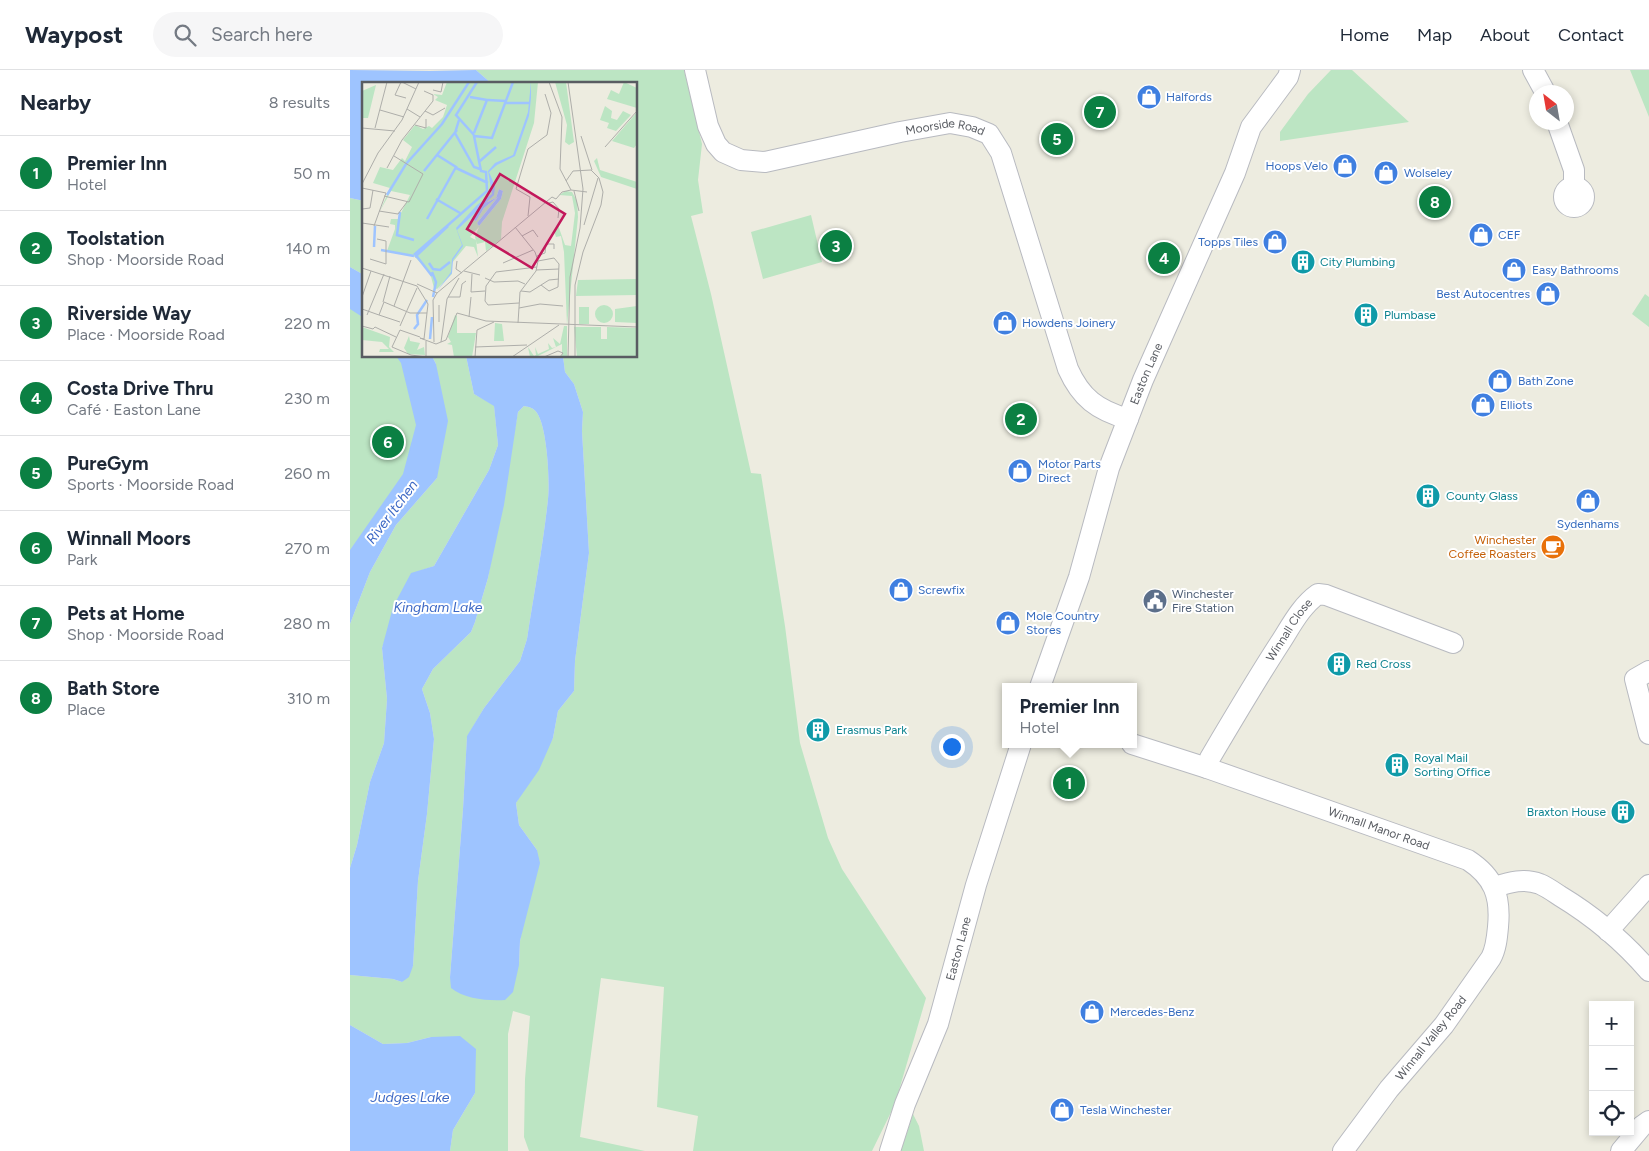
<!DOCTYPE html>
<meta charset="utf-8">
<style>
:root{--surface:#fff;--page:#f6f6f7;--text:#1f2937;--muted:#747a83;--line:#e0e1e3;--accent:#0b8043}
body{margin:0;font-family:Figtree,sans-serif;background:var(--page);color:var(--text)}
.controls{position:absolute;right:15px;bottom:15px;display:grid;overflow:hidden;border-radius:0px;box-shadow:0 2px 8px #0003}
.controls button{width:45px;height:45px;display:grid;place-items:center;padding:0;border:0;border-bottom:1px solid var(--line);background:var(--surface);color:var(--text);font:25px sans-serif}
.compass{position:absolute;left:1179px;top:15px;width:45px;height:45px;border-radius:50%;background:var(--surface);box-shadow:0 2px 8px #0003;rotate:329deg}
.you{position:absolute;left:601px;top:676px;width:18px;height:18px;margin:-12px;border:4px solid #fff;border-radius:50%;background:#1a73e8;box-shadow:0 0 0 8px #1a73e833}
.badge{display:grid;place-items:center;width:32px;height:32px;border-radius:50%;background:var(--accent);color:#fff;font-size:16px;font-weight:700}
.pin{position:absolute;translate:-50% -50%;border:2px solid #fff;box-shadow:0 1px 5px #0006}
.popup{position:absolute;left:652px;top:613px;width:135px;height:65px;box-sizing:border-box;display:grid;place-content:center;border-radius:0px;background:var(--surface);filter:drop-shadow(0 1px 4px #0005);font-size:16px;white-space:nowrap;color:var(--muted)}
.popup b{font-size:19px;color:var(--text)}
.popup::after{content:'';position:absolute;left:50%;top:100%;margin-left:-10px;border:10px solid transparent;border-top-color:var(--surface)}
.list{margin:0;padding:0;list-style:none}
h2{display:flex;justify-content:space-between;align-items:center;height:65px;margin:0;padding:0 20px;font-size:21px}
h2 small{font-size:16px;font-weight:400;color:var(--muted)}
.list li{display:grid;grid-template-columns:32px 1fr auto;gap:15px;align-items:center;box-sizing:border-box;height:75px;padding:0 20px;border-top:1px solid var(--line)}
.list b{display:block;font-size:19px;white-space:nowrap}
.list p{margin:0;font-size:16px;white-space:nowrap;color:var(--muted)}
.list em{font-size:16px;font-style:normal;color:var(--muted)}
.icon{flex:none;width:28px;height:28px;fill:none;stroke:currentColor;stroke-width:2;stroke-linecap:round;stroke-linejoin:round}
.map{position:relative;flex:none;width:1299px;height:1081px;overflow:hidden}
header{display:flex;align-items:center;gap:30px;box-sizing:border-box;height:70px;padding:0 25px;background:var(--surface);border-bottom:1px solid var(--line)}
header strong{font-size:24px}
nav{display:flex;gap:28px;margin-inline-start:auto;font-size:18px}
.search{width:350px;height:45px;background:var(--page);display:flex;align-items:center;gap:12px;box-sizing:border-box;padding:0 18px;border-radius:28px;color:var(--muted);font-size:19px}
main{display:flex}
aside{flex:1;background:var(--surface)}
.map>svg:first-child{display:block}
.green{fill:#bce5c3}
.water{fill:#9ec4ff}
.lines{fill:none;stroke-linecap:round;stroke-linejoin:round}
.minor-casing{stroke:#b8bac0;stroke-width:22}
.minor{stroke:#fff;stroke-width:20}
.labels{text-anchor:middle;dominant-baseline:central;stroke-width:4;stroke-linejoin:round;paint-order:stroke}
.shop-label{font-size:12px;fill:#366cbe;stroke:#fff;text-anchor:start}
.street-label{font-size:12px;fill:#595c62;stroke:#fff}
.culture-label{font-size:12px;fill:#0d838f;stroke:#fff;text-anchor:start}
.food-label{font-size:12px;fill:#c56008;stroke:#fff;text-anchor:end}
.service-label{font-size:12px;fill:#4e5e75;stroke:#fff;text-anchor:start}
.water-label{font-size:14px;font-style:italic;fill:#3e69c5;stroke:#fff}
.inset-river{fill:none;stroke:#9ec4ff;stroke-width:2.5}
.inset-road{fill:none;stroke:#aeaeaa;stroke-width:1}
.view{fill:#c2185b;fill-opacity:0.15;stroke:#c2185b;stroke-width:2.5}
.inset-edge{fill:none;stroke:#595c62;stroke-width:2.5}
</style>
<header>
<strong>Waypost</strong>
<div class="search"><svg class="icon" aria-label="search" viewBox="0 0 24 24"><circle cx="10" cy="10" r="6"/><path d="M15 15l6 6"/></svg>Search here</div>
<nav><a>Home</a><a>Map</a><a>About</a><a>Contact</a></nav>
</header>
<main>
<aside>
<h2>Nearby<small>8 results</small></h2>
<ul class="list">
<li><span class="badge">1</span><div><b>Premier Inn</b><p>Hotel</p></div><em>50 m</em></li>
<li><span class="badge">2</span><div><b>Toolstation</b><p>Shop · Moorside Road</p></div><em>140 m</em></li>
<li><span class="badge">3</span><div><b>Riverside Way</b><p>Place · Moorside Road</p></div><em>220 m</em></li>
<li><span class="badge">4</span><div><b>Costa Drive Thru</b><p>Café · Easton Lane</p></div><em>230 m</em></li>
<li><span class="badge">5</span><div><b>PureGym</b><p>Sports · Moorside Road</p></div><em>260 m</em></li>
<li><span class="badge">6</span><div><b>Winnall Moors</b><p>Park</p></div><em>270 m</em></li>
<li><span class="badge">7</span><div><b>Pets at Home</b><p>Shop · Moorside Road</p></div><em>280 m</em></li>
<li><span class="badge">8</span><div><b>Bath Store</b><p>Place</p></div><em>310 m</em></li>
</ul>
</aside>
<div class="map">
<svg width="1299" height="1081" viewBox="0 0 1299 1081">
<rect width="100%" height="100%" fill="#edece0"/>
<path class="green" d="M126 0H334L352 74 348 110 353 143 341 146 361 224 401 403 411 404 435 556 450 673 478 768 492 799 576 928 545 1034 522 1081H343L348 1046 307 1037 314 917 251 908 230 1067 295 1081H179L174 1067 175 1009 180 946 163 941 158 964V1081H100L103 1060 125 1023 81 967 57 973 33 974 0 955V905L43 909 52 912 63 896 68 811 77 744 84 669 80 643 72 619 83 599 121 562 125 552 138 508 168 342 174 336C179 337 184 338 187 343 197 357 200 411 198 429 193 476 184 523 177 569L170 591 134 638 117 667 113 739 100 907 169 895 170 871 187 780 169 755 166 733 203 668 208 641 224 621 225 591 239 483 232 361 233 342 224 314 215 302 213 286H286V14H142Z
M981 0H1002L1059 52 930 71V62L958 24Z
M1280 0H1299V47Z
M0 128 14 131V205L0 197Z
M461 145 472 192 413 209 401 162Z
M0 209 14 217V286H61L74 400 0 509Z
M1295 224 1299 227V257L1282 244Z
M82 286H116L124 324 144 335 148 375 139 400 84 496 61 504 32 578 37 629 34 673 20 712 7 775 0 798V554L20 502 46 455 87 408 86 294Z
M563 1044 569 1056 574 1081H551Z"/>
<path class="water" d="M0 0 80 1 126 0 142 14H14V131L0 128Z
M0 197 14 205V248L0 239Z
M46 286H82L86 294 98 351 87 408 46 455 20 502 0 554V480L53 404 66 355 51 293Z
M116 286H213L215 302 224 314 233 342 232 361 239 483 225 591 224 621 208 641 203 668 189 700 166 733 169 755 187 780 190 793 170 871 169 895 163 922 155 930C137 931 115 929 101 918L100 907 113 739 117 666 134 638 170 591 177 569C184 523 193 476 198 429 200 411 197 357 187 343 184 338 179 337 174 336L168 342 154 435 138 508 125 552 121 562 83 599 72 619 80 643 84 669 77 744 68 811 63 896 59 907 52 912 43 909 0 905V798L7 775 20 712 34 673 37 629 32 578 43 537 61 503 84 496 139 400 148 375 144 336 124 324Z
M0 955 33 974 57 973 81 967 110 966 126 979 125 1023 103 1060 100 1081H0Z"/>
<g class="lines">
<defs>
<g id="minor">
<path id="s1" d="M345 0 358 56 366 74 373 82 391 90 415 92 550 62 600 53 622 57 639 64 651 83 718 299C731 328 747 340 778 349"/>
<path d="M1183 0 1195 22"/>
<path d="M1207 52 1224 100V116"/>
<circle cx="1224" cy="127" r="10"/>
<path d="M1299 601 1285 609 1299 664"/>
<path id="s2" d="M690 617 729 507 759 398 793 310 885 103 901 57 938 7 940 0"/>
<path id="s3" d="M782 674 857 698 1118 790C1144 807 1151 826 1148 857 1147 868 1146 879 1141 888L1094 955 1039 1019 993 1081"/>
<path id="s4" d="M857 698 860 688C883 649 906 610 930 573 941 556 951 536 968 524L976 525 1103 573"/>
<path d="M1145 817C1160 812 1174 808 1190 814 1197 817 1204 822 1210 826 1243 846 1274 872 1299 901"/>
<path d="M1258 861 1299 815"/>
<path id="s5" d="M540 1081 555 1034 588 954 626 815 671 674"/>
<path d="M1271 1081 1292 1056 1299 1051"/>
</g>
</defs>
<use href="#minor" class="minor-casing"/>
<use href="#minor" class="minor"/>
</g>
<defs>
<symbol id="shop-disc" viewBox="-11 -11 22 22"><circle r="9.5" fill="#3f7fe0" stroke="#fff"/><path d="M-5-2.5h2.3a2.7 3.5 0 0 1 5.4 0H5L5.5 6h-11ZM-1.5-2.5h3a1.5 2.3 0 0 0-3 0Z" fill="#fff"/></symbol>
<symbol id="building-disc" viewBox="-11 -11 22 22"><circle r="9.5" fill="#0f9aa8" stroke="#fff"/><path d="M-4-6H4V6H1V3H-1V6H-4ZM-2.5-4.3h1.7v1.8h-1.7ZM.8-4.3h1.7v1.8H.8ZM-2.5-1h1.7V.8h-1.7ZM.8-1h1.7V.8H.8Z" fill="#fff"/></symbol>
<symbol id="cafe-disc" viewBox="-11 -11 22 22"><circle r="9.5" fill="#e8710a" stroke="#fff"/><path d="M-5.5-4.5H6V0H3Q3 3.5 0 3.5H-2.5Q-5.5 3.5-5.5 0ZM3-3.2v2h1.7v-2ZM-6 4.5H4V6H-6Z" fill="#fff"/></symbol>
<symbol id="civic-disc" viewBox="-11 -11 22 22"><circle r="9.5" fill="#5c6f8a" stroke="#fff"/><path d="M-.6-6.5H3V-4.5H.6V-3L4-1V1h2V6H-6V1h2V-1L-.6-3ZM-1.2 2.5V6h2.4V2.5Z" fill="#fff"/></symbol>
</defs>
<g fill-rule="evenodd">
<use href="#shop-disc" x="785" y="13" width="28" height="28"/>
<use href="#shop-disc" x="981" y="82" width="28" height="28"/>
<use href="#shop-disc" x="1022" y="89" width="28" height="28"/>
<use href="#shop-disc" x="1117" y="151" width="28" height="28"/>
<use href="#shop-disc" x="911" y="158" width="28" height="28"/>
<use href="#building-disc" x="939" y="178" width="28" height="28"/>
<use href="#shop-disc" x="1150" y="186" width="28" height="28"/>
<use href="#shop-disc" x="1184" y="210" width="28" height="28"/>
<use href="#building-disc" x="1002" y="231" width="28" height="28"/>
<use href="#shop-disc" x="641" y="239" width="28" height="28"/>
<use href="#shop-disc" x="1136" y="297" width="28" height="28"/>
<use href="#shop-disc" x="1119" y="321" width="28" height="28"/>
<use href="#shop-disc" x="656" y="387" width="28" height="28"/>
<use href="#building-disc" x="1064" y="412" width="28" height="28"/>
<use href="#shop-disc" x="1224" y="417" width="28" height="28"/>
<use href="#cafe-disc" x="1189" y="463" width="28" height="28"/>
<use href="#shop-disc" x="537" y="506" width="28" height="28"/>
<use href="#civic-disc" x="791" y="517" width="28" height="28"/>
<use href="#shop-disc" x="644" y="539" width="28" height="28"/>
<use href="#building-disc" x="975" y="580" width="28" height="28"/>
<use href="#building-disc" x="454" y="646" width="28" height="28"/>
<use href="#building-disc" x="1033" y="681" width="28" height="28"/>
<use href="#building-disc" x="1259" y="728" width="28" height="28"/>
<use href="#shop-disc" x="728" y="928" width="28" height="28"/>
<use href="#shop-disc" x="698" y="1026" width="28" height="28"/>
</g>
<g class="labels">
<g class="shop-label">
<text x="816" y="27">Halfords</text>
<text x="978" y="96" text-anchor="end">Hoops Velo</text>
<text x="1054" y="103">Wolseley</text>
<text x="1148" y="165">CEF</text>
<text x="908" y="172" text-anchor="end">Topps Tiles</text>
<text x="1182" y="200">Easy Bathrooms</text>
<text x="1180" y="224" text-anchor="end">Best Autocentres</text>
<text x="672" y="253">Howdens Joinery</text>
<text x="1168" y="311">Bath Zone</text>
<text x="1150" y="335">Elliots</text>
<text x="688" y="394">Motor Parts<tspan x="688" dy="14">Direct</tspan></text>
<text x="1238" y="454" text-anchor="middle">Sydenhams</text>
<text x="568" y="520">Screwfix</text>
<text x="676" y="546">Mole Country<tspan x="676" dy="14">Stores</tspan></text>
<text x="760" y="942">Mercedes-Benz</text>
<text x="730" y="1040">Tesla Winchester</text>
</g>
<g class="street-label">
<text stroke="none"><textPath href="#s1" startOffset="316">Moorside Road</textPath></text>
<text stroke="none"><textPath href="#s2" startOffset="331">Easton Lane</textPath></text>
<text stroke="none"><textPath href="#s4" startOffset="161">Winnall Close</textPath></text>
<text stroke="none"><textPath href="#s3" startOffset="261">Winnall Manor Road</textPath></text>
<text stroke="none"><textPath href="#s5" startOffset="214">Easton Lane</textPath></text>
<text transform="translate(1081 968) rotate(-51)">Winnall Valley Road</text>
</g>
<g class="culture-label">
<text x="970" y="192">City Plumbing</text>
<text x="1034" y="245">Plumbase</text>
<text x="1096" y="426">County Glass</text>
<text x="1006" y="594">Red Cross</text>
<text x="486" y="660">Erasmus Park</text>
<text x="1064" y="688">Royal Mail<tspan x="1064" dy="14">Sorting Office</tspan></text>
<text x="1256" y="742" text-anchor="end">Braxton House</text>
</g>
<g class="food-label">
<text x="1186" y="470">Winchester<tspan x="1186" dy="14">Coffee Roasters</tspan></text>
</g>
<g class="service-label">
<text x="822" y="524">Winchester<tspan x="822" dy="14">Fire Station</tspan></text>
</g>
<g class="water-label">
<text transform="translate(42 442) rotate(-53)">River Itchen</text>
<text x="88" y="537">Kingham Lake</text>
<text x="60" y="1027">Judges Lake</text>
</g>
</g>
<g transform="translate(12 12)">
<rect width="275" height="275" fill="#edece0"/>
<path d="M85 0H176L172 41 140 140 139 157 124 169 123 160 115 162 113 155 117 145 108 155 114 158 116 175 112 165 104 164 90 181V192L75 207 72 206 68 191 52 174 25 169 33 147V143L28 142 29 137H36L48 113 29 109 18 129 28 106 11 101 18 85 31 88 40 76 43 79 50 65 41 58 53 43 61 47 67 44 70 46 81 35 85 23 73 18 76 15 71 12 80 13ZM137 107 141 109 139 117 117 144 115 141 136 115 122 126 114 139 109 137 123 121 134 116ZM193 0H204L212 60 207 63 203 60 205 43ZM262 0 275 6V26L245 17 249 8 257 12ZM14 3 6 36H0V9ZM243 24 250 29 249 36 255 38 261 29 269 33 254 49 245 46 247 41 238 38ZM275 30V62L272 66 250 59ZM235 76 238 88 275 100V107L239 95 232 79ZM204 109 210 110 215 119 216 135 205 243 202 170 199 154 194 155 192 149 196 143 203 163 209 164 213 131 210 114 197 113ZM275 197V213L214 214 216 198ZM233 232a9 9 0 1 1 18 0a9 9 0 1 1-18 0ZM275 224V241L253 240V227ZM217 225H227V242H217ZM93 233 95 234V251H114L110 275H92L90 263 85 262 89 260 86 255ZM133 241 140 242 142 259H132ZM202 244H205V275H200V262L176 274 168 275 166 265 172 274 174 273 173 265 176 272 187 267 186 261 190 266 194 265 191 256 198 262ZM0 245 28 255 27 265 32 270H17L18 267H27L20 260 0 258ZM212 245H239V257H245V245L275 246V274L215 275ZM47 254 48 259 58 261 55 268 62 265 63 273 46 272 42 266Z" fill="#bce5c3" fill-rule="evenodd"/>
<path d="M169 0V16L167 34 153 74 135 83 127 90 133 104 132 113 95 148 101 164 91 178 90 191 75 209 89 190 90 177 100 163 94 146 115 123 130 112 126 89 133 81 151 73 166 30ZM137 107 141 109 139 117 117 144 115 141 136 115 122 126 114 139 109 137 123 121 134 116Z" fill="#9ec4ff"/>
<path class="inset-river" d="M108 15 125 18 112 51M126 18 144 19M143 21H168M97 38 93 51 112 85 118 87M112 53 94 33 115 0M118 79 134 65M94 86 126 101M62 89 95 48M25 113 44 82 80 42 107 0M74 117 98 131M38 130 35 153 52 158M65 137 94 85 75 73M12 165 13 144M19 168 52 174M53 175 86 144M67 181 71 187 78 188 88 180M70 190 74 200 71 215M70 194 53 172 125 109 124 90 119 89 112 54 130 56 151 0M52 247 56 242 55 233 65 218M68 257 70 235"/>
<path class="inset-road" d="M39 0 33 13 44 16M40 0 54 7M187 0 200 35 198 87 209 108 225 110M206 0 221 107 218 146 208 195 206 275M71 8 79 10 81 0M45 27 58 35M18 28 42 35M63 29 71 33 83 26M53 43 64 46V37M0 46 33 49M13 46 25 0M219 54 230 88M243 65 275 29M25 86 40 58 71 19V13L62 9M204 99 211 89 229 88 237 96 241 110 239 123 221 170 213 203V275M0 102 16 71 40 38 57 0M0 106 24 111 12 144M212 109 217 129M22 114 47 120 61 92 32 74M194 117 200 110 209 108M187 121 191 120 197 127 196 136M0 127 8 126 11 108M17 129 36 132 45 120M166 134 168 115 154 107 166 67 185 53 189 31 183 12M0 141 27 145M222 143 236 96M153 145 173 170 176 179 174 189 158 210 156 241M160 154 171 148 176 155M175 174 183 171 184 162H192V167M8 177 24 182V159L15 157M95 179 94 187 100 191M176 179 192 176 197 182 196 205 187 209 179 203M141 181 171 168M0 186 55 204 66 222 62 257M174 188 197 187M102 189 118 193M110 192 109 210 123 209M123 196 132 200 156 199 163 202M55 202 75 211M159 209 168 210 187 198 197 197M0 215 9 189M86 215H98L100 202 104 199M21 220 28 194M157 221 126 223 123 219 124 204 134 190 175 185M32 224 49 178M157 226 178 222 201 224M0 227 17 233 22 220 48 231H65M5 233 22 192M17 233 38 240M107 235 109 215M77 240V223M0 244 11 247 13 245 34 255M38 244 55 206M58 255 38 248 30 265 49 273 64 275V259M62 257 58 256 74 262 84 258 95 231 124 239 275 245M72 260 71 218 75 211 190 115 194 117M79 260 85 217 97 196M113 265 165 263M113 275 115 248 132 240M150 275 197 243M182 275 196 269 201 271 198 275M252 275H275"/>
<path class="view" d="M138 92 203 132 170 186 105 147Z"/>
<rect width="275" height="275" class="inset-edge"/>
</g>
</svg>
<div class="controls">
<button>+</button>
<button>−</button>
<button><svg class="icon" aria-label="locate" viewBox="0 0 24 24"><circle cx="12" cy="12" r="6"/><path d="M12 2v4M12 18v4M2 12h4M18 12h4"/></svg></button>
</div>
<svg class="compass" viewBox="-18 -18 36 36"><path d="M0-13l5 13h-10z" fill="#e53935"/><path d="M0 13l5-13h-10z" fill="#747a83"/></svg>
<div class="you"></div>
<div class="pin badge" style="left:719px;top:713px">1</div>
<div class="popup"><b>Premier Inn</b>Hotel</div>
<div class="pin badge" style="left:671px;top:349px">2</div>
<div class="pin badge" style="left:486px;top:176px">3</div>
<div class="pin badge" style="left:814px;top:188px">4</div>
<div class="pin badge" style="left:707px;top:69px">5</div>
<div class="pin badge" style="left:38px;top:372px">6</div>
<div class="pin badge" style="left:750px;top:42px">7</div>
<div class="pin badge" style="left:1085px;top:132px">8</div>
</div>
</main>
